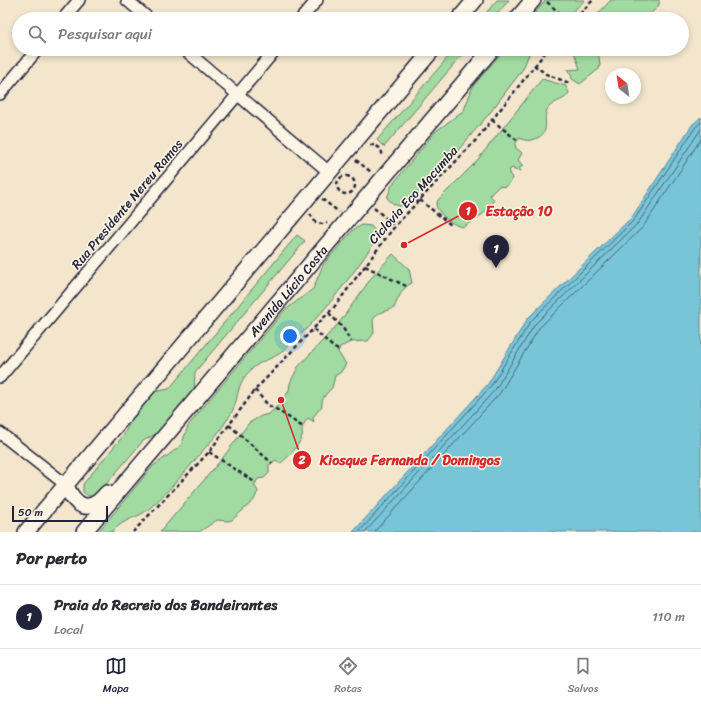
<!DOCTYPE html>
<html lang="pt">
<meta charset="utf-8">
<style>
:root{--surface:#fff;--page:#f2f2f3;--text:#2b2b33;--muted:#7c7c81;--line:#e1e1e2;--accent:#22223b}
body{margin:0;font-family:Sriracha,sans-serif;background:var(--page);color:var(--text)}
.compass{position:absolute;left:605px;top:68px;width:36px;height:36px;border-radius:50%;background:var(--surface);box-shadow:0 2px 6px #0003;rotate:330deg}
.scale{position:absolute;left:12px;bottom:10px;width:96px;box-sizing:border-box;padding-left:4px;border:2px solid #22223b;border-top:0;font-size:11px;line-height:14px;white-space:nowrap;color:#22223b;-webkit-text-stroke:3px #fcf5e5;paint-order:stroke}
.you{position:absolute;left:290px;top:336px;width:14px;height:14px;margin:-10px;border:3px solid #fff;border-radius:50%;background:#1a73e8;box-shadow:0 0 0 6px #1a73e833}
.badge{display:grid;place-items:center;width:26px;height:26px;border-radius:50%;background:var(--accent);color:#fff;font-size:13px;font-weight:700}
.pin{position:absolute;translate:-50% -33px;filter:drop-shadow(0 1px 2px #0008)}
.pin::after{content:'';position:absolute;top:21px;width:14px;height:12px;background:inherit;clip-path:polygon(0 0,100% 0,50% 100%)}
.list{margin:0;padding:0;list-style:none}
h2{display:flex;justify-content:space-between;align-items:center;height:52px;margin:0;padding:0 16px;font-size:17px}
h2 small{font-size:13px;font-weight:400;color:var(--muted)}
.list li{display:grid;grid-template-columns:26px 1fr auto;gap:12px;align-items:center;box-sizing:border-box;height:64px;padding:0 16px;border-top:1px solid var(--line)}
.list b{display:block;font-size:15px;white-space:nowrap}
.list p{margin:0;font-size:13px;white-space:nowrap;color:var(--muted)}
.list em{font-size:13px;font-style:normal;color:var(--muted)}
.icon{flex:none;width:22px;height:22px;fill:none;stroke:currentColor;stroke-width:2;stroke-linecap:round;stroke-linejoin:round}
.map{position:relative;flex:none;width:701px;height:532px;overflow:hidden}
.search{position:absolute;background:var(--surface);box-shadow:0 2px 6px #0003;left:12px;right:12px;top:12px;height:44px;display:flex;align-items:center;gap:10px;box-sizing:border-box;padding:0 14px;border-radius:22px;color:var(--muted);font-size:15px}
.sheet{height:116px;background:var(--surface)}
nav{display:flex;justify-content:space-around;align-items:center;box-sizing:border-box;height:56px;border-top:1px solid var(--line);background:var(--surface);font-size:11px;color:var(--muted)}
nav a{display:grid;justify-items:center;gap:2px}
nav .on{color:var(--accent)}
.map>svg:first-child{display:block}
.green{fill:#a1dba1;stroke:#627e6e}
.water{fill:#79c5d8;stroke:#568499}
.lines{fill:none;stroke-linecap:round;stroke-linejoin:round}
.shore{stroke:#45637a;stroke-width:1}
.street-casing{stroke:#22223b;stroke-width:14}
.secondary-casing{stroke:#22223b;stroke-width:18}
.path{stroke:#22223b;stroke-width:2.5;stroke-dasharray:4 3;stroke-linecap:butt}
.street{stroke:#fcf5e5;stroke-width:11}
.secondary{stroke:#fcf5e5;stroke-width:15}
.labels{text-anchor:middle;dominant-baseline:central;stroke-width:3;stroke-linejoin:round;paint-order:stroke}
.street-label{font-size:13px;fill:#22223b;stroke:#fcf5e5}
.leader{fill:none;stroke:#d62828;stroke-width:1.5}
.callout-dot{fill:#d62828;stroke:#fcf5e5;stroke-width:1.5}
.mark-label{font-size:12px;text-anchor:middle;font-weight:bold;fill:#fff}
.callout-label{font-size:14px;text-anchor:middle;font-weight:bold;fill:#d62828;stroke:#fcf5e5;stroke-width:3;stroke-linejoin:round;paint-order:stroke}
</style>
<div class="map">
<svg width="701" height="532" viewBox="0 0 701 532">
<rect width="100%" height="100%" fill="#f4e6cd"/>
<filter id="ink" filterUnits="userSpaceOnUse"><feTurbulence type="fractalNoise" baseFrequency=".025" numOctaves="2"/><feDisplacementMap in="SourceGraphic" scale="8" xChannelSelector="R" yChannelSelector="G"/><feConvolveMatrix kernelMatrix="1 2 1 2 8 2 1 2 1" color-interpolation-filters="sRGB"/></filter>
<g filter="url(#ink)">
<path class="green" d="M497 0H509L493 19H481Z
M546 0H585L565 19H530Z
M611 0H659V5L646 19H593Z
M455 49H467L384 147 377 140Z
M505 49H531L523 69 489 114 448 162 406 205C397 208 393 204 387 198L392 185 435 132 464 110 473 86Z
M573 49H598L600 65 599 69 580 84 572 79 571 74 567 70 580 69Z
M542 79 566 86 569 93C564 102 551 101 547 110 542 122 552 132 535 139 529 141 525 141 520 138L515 144 516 148 522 153 518 160 523 166 519 168 521 171 514 170 513 168 510 169 509 174 512 177 511 182 505 187 499 186 490 195 494 200 483 214 463 227C453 226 440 215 436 206L438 200 475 163Z
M362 225 371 226 377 234 376 240C349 280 320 319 283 351 274 359 261 360 252 369 235 384 240 396 232 412 225 424 215 438 205 448 188 469 169 491 150 508 138 519 125 517 112 532H98L152 467 178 448 182 443 188 426 200 411 285 310 313 289 323 265 353 230Z
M297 235 305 241 195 372 194 391 159 432 143 441 96 496H88L83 492V484L123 436 135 413 153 392 169 389Z
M393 254 409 269 412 283C402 287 398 299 394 308L377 314 373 320 374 333 368 341 351 342 340 347 338 352 346 364 341 372 335 376 332 388C327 393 321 398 322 406L313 417 314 422 308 418C306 421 302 426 302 430 302 432 303 434 302 436 298 448 289 456 280 464L276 460 269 465V473L264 478 258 479 254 485 258 491 254 500 232 520 229 521 217 520 199 532H160L221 460 249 423 261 416 269 414 283 401 289 390 290 383 298 367 339 323 372 277Z"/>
<path class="water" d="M701 117V532H353L488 384 528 318 632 217 692 125Z"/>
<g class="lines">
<path class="shore" d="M359 532 491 386 531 321 634 220 695 128 701 122
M365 532 495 390 535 324 638 223 701 129
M374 532 500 393 539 328 643 227 701 139"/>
<defs>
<path id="street" d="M127 0 149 19
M63 19 79 0
M301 19 317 0
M184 49 329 172
M0 94 38 49
M0 377 276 49
M0 433 65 484"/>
<g id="secondary">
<path d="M459 19 475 0"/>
<path d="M517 19 533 0"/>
<path d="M65 484C76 508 89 515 107 493"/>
<path d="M26 532 433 49"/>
<path id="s1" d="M84 532 492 49"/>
</g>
</defs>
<use href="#street" class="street-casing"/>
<use href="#secondary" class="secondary-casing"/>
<path class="path" d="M547 2 566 19
M575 19 593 0
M534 65 546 74 569 83
M492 120 518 141
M370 145H375L381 149 383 157
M356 160 371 172
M337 185a9 9 0 1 1 18 0a9 9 0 1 1-18 0Z
M322 199 339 212
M420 200 451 225
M374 208 395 226
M310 214 316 223 324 224 327 223
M365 266 406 286
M329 313 343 328 351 342
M314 329 334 348 339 350
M255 390 268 405 276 409 303 427
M229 425 272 463
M209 452 256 483
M133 532 209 452 255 390 335 306 395 226 477 139 548 49"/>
<use href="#street" class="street"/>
<use href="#secondary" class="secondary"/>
</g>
</g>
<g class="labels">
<g class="street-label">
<text transform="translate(413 195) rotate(-48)">Ciclovia Eco Macumba</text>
<text transform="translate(127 204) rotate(-50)">Rua Presidente Nereu Ramos</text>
<text stroke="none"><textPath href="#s1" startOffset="316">Avenida Lúcio Costa</textPath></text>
</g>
</g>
<path class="leader" d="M404 245L468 211M281 400L302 460"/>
<g class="callout-dot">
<circle cx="404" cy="245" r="4"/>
<circle cx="281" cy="400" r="4"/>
<circle cx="468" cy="211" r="10"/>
<circle cx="302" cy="460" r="10"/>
</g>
<g class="mark-label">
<text x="468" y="215">1</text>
<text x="302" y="464">2</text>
</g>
<g class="callout-label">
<text x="519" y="216">Estação 10</text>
<text x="410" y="465">Kiosque Fernanda / Domingos</text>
</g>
</svg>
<svg class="compass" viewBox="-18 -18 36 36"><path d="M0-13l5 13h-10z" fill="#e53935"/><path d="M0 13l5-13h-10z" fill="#7c7c81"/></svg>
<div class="scale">50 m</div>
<div class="you"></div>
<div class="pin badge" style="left:496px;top:268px">1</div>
<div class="search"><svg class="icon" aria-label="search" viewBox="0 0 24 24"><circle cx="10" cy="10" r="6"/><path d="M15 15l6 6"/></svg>Pesquisar aqui</div>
</div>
<section class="sheet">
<h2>Por perto<small></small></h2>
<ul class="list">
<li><span class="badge">1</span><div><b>Praia do Recreio dos Bandeirantes</b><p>Local</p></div><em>110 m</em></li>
</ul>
</section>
<nav>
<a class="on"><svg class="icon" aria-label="map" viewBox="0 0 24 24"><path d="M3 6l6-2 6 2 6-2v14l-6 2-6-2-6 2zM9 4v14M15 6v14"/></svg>Mapa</a>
<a><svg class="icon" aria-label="directions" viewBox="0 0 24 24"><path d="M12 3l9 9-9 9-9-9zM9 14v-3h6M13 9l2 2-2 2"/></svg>Rotas</a>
<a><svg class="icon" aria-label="saved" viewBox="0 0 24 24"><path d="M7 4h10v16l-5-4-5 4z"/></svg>Salvos</a>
</nav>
